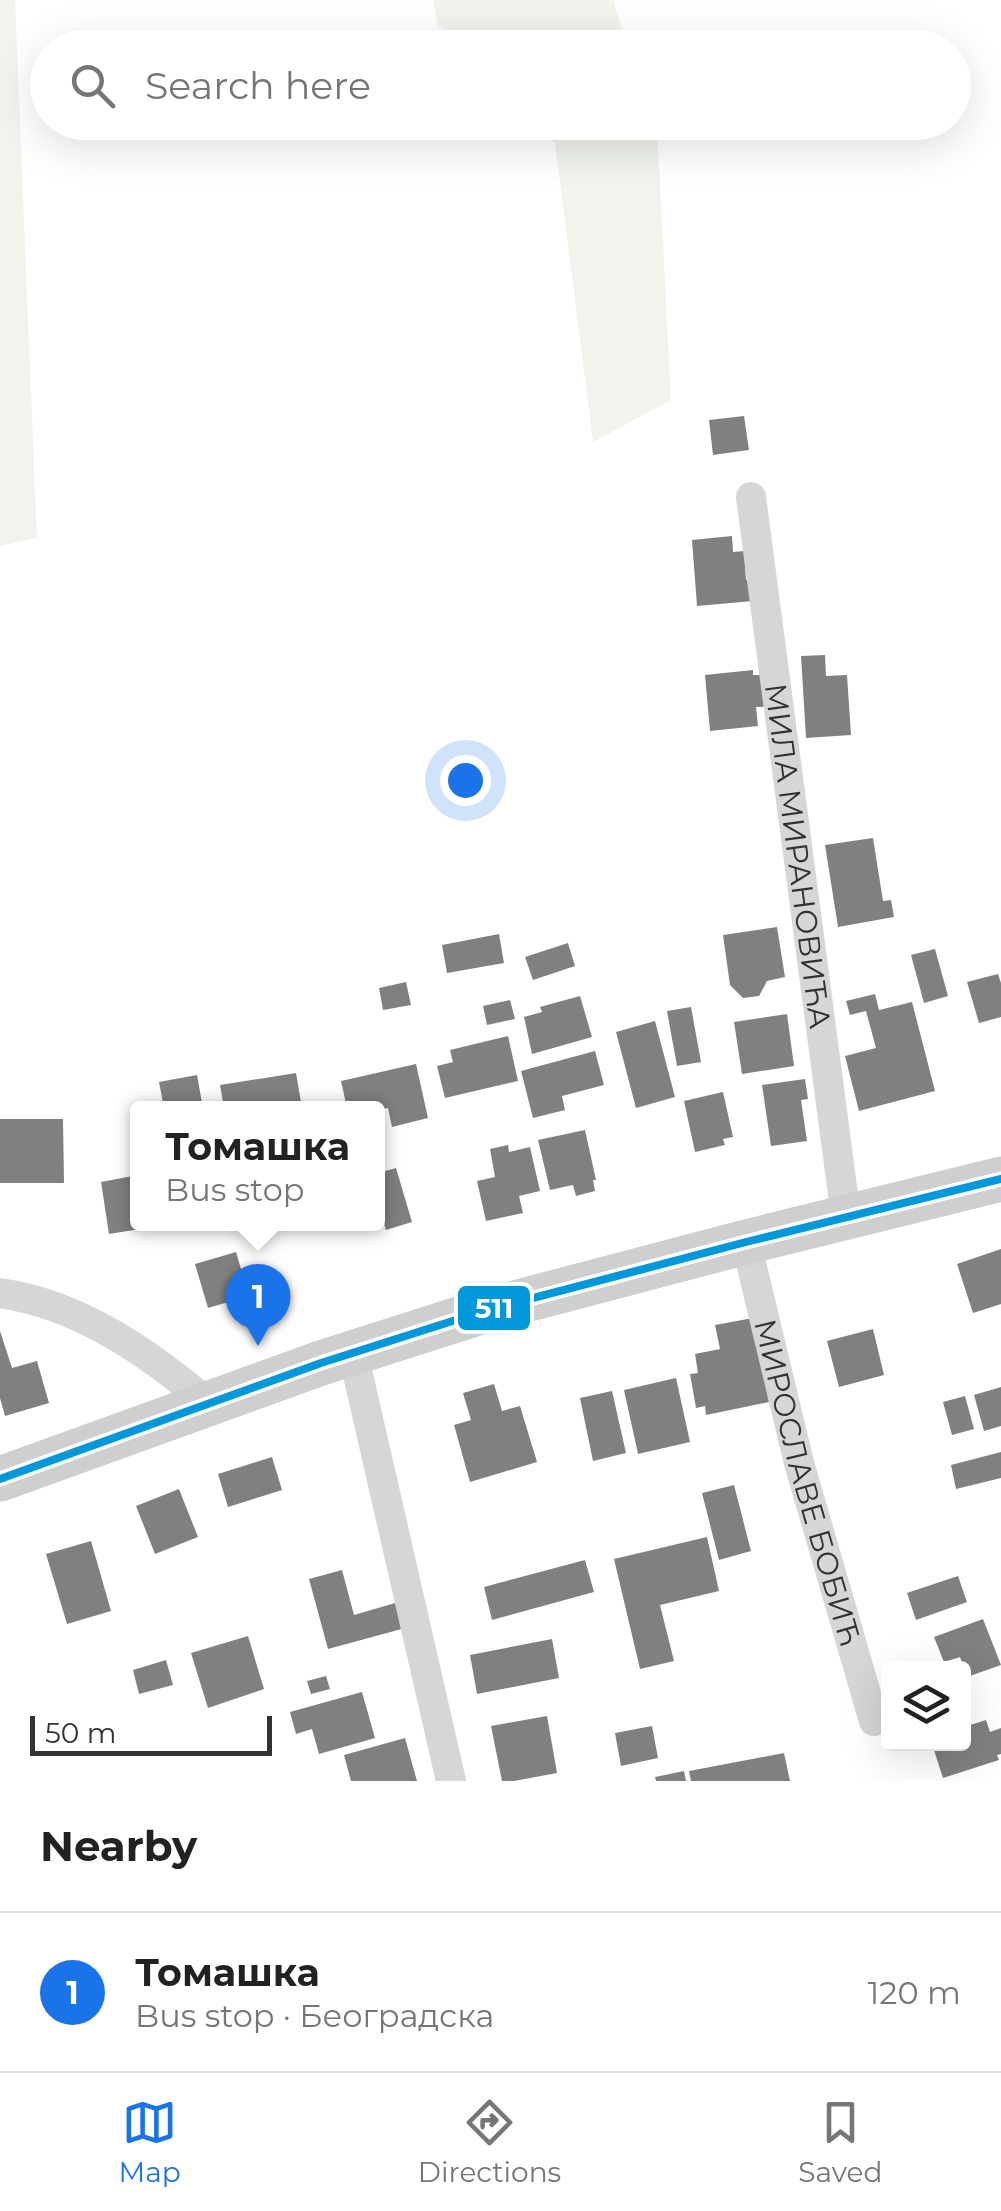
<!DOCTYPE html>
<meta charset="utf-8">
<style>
:root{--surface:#fff;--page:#f2f2f2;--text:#222;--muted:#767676;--line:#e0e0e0;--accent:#1a73e8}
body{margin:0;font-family:Montserrat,sans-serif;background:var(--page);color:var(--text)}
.controls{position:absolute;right:30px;bottom:30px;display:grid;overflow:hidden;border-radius:10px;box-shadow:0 10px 40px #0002}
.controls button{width:90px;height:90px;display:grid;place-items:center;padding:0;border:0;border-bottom:2px solid var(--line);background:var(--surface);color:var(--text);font:50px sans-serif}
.scale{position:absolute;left:30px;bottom:25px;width:242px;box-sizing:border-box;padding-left:10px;border:5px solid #323232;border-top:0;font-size:28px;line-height:35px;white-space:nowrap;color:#323232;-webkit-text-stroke:8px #fff;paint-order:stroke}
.you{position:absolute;left:465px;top:780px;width:35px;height:35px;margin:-25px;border:8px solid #fff;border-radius:50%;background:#1a73e8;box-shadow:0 0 0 15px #1a73e833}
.badge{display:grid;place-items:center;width:65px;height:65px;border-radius:50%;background:var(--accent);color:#fff;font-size:32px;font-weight:700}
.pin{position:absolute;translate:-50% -82px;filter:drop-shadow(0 2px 5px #0008)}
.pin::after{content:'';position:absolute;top:52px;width:35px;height:30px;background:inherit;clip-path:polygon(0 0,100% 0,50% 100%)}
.popup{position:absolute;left:130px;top:1101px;width:255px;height:130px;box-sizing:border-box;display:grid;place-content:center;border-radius:10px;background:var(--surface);filter:drop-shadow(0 2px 8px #0005);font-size:32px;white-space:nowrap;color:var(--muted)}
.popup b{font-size:38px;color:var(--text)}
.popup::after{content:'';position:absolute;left:50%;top:100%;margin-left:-20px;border:20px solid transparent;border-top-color:var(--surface)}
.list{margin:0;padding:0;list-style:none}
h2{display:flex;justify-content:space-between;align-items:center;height:130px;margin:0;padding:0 40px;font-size:42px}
h2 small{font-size:32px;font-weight:400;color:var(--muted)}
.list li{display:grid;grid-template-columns:65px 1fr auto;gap:30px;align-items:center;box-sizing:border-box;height:160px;padding:0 40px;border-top:2px solid var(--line)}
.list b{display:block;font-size:38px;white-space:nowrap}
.list p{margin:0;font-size:32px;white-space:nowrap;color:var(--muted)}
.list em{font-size:32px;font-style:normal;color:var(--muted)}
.icon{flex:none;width:55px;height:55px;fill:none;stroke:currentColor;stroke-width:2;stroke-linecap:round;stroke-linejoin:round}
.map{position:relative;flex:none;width:1001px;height:1781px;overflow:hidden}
.search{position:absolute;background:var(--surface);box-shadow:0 10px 40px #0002;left:30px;right:30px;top:30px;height:110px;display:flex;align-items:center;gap:25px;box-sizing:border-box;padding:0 35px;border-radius:55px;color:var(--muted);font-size:38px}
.sheet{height:290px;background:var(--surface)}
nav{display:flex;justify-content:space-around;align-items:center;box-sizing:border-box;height:140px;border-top:2px solid var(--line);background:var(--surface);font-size:28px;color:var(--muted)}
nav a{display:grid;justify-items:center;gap:5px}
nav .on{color:var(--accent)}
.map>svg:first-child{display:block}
.green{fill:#f0f4ed}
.building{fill:#808080}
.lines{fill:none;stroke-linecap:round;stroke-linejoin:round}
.street{stroke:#d6d6d6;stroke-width:30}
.secondary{stroke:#cfcfcf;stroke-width:45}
.bus-1-casing{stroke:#fff;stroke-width:15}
.bus-1{stroke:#0098da;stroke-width:8}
.labels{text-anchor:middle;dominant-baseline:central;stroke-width:10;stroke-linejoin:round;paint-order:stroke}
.street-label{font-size:30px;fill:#323232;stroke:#fff}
.line-badge{stroke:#fff;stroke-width:4}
.badge-label{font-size:28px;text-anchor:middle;font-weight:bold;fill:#fff}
</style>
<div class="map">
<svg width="1001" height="1781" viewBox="0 0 1001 1781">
<rect width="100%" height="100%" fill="#fff"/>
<path class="green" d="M0 0H15L37 538 0 546Z
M433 0H613L628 47H461L438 25Z
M535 123H651L658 145 671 400 593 442 555 143Z"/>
<path class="building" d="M744 416 749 450 713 455 709 420Z
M732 536 733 552 744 551 746 580 751 579 753 601 697 606 692 540Z
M825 655 826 676 847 675 851 735 806 738 801 656Z
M753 670V675H760L769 697 763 707H756L758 726 710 731 705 675Z
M873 838 883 901 891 900 894 917 838 927 825 845Z
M777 927 785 977 767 981 759 996 743 998 730 985 723 935Z
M499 934 504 963 447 973 442 945Z
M568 943 575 966 533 980 525 957Z
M935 949 948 996 924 1003 911 955Z
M998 974 1001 983V1017L979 1023 967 982Z
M406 982 411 1005 383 1010 379 988Z
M875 994 879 1010 912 1002 935 1091 859 1111 845 1056 876 1048 866 1011 850 1015 846 1001Z
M580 996 592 1037 532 1054 524 1017 542 1012 540 1007Z
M510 1000 515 1019 487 1025 483 1006Z
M691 1007 701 1062 677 1066 667 1011Z
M787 1014 794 1066 742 1074 734 1022Z
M655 1021 675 1097 636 1108 616 1032Z
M508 1036 518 1081 445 1098 437 1066 453 1062 450 1050Z
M595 1051 604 1085 562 1096 565 1110 533 1118 521 1071Z
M416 1064 428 1118 392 1127 388 1108 378 1110V1108H347L341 1081Z
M296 1073 302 1108H224L220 1085Z
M197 1075 203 1108H164L159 1082Z
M805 1079 808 1099 801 1100 807 1141 771 1146 762 1085Z
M723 1092 733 1137 723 1139 725 1145 695 1152 684 1101Z
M0 1119H63L64 1183H0Z
M585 1130 596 1180H593L595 1191 576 1196 573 1185 550 1190 538 1140Z
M508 1145 509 1152 530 1147 540 1191 519 1196 523 1213 486 1221 477 1181 495 1177 490 1149Z
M396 1168 412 1222 386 1230 381 1214 378 1215V1173Z
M138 1175V1224H159V1226L109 1234 101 1182Z
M245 1224H278V1225L247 1233Z
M1001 1249V1304L973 1313 957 1264Z
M236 1252 249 1296 208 1308 195 1264Z
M753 1318 769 1402 706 1415 705 1406 696 1408 690 1374 698 1373 695 1354 720 1349 715 1325Z
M873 1329 884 1375 839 1387 827 1341Z
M0 1331 12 1368 37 1361 49 1403 5 1416 0 1398Z
M676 1378 690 1442 638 1454 624 1390Z
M494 1384 502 1411 520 1406 537 1462 470 1482 454 1425 471 1420 463 1393Z
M1001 1387V1426L984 1431 974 1395Z
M612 1391 626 1453 593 1461 580 1398Z
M965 1396 974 1429 952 1435 943 1402Z
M1001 1452V1478L956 1489 951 1465Z
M272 1457 282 1490 228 1507 218 1474Z
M734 1485 751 1551 719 1560 702 1493Z
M179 1489 198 1537 155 1554 136 1506Z
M707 1537 719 1591 660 1605 674 1661 640 1669 614 1559Z
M91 1541 111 1611 67 1624 46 1554Z
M585 1560 594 1592 492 1620 484 1587Z
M342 1570 354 1615 402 1601 409 1627 328 1649 309 1579Z
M958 1576 967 1602 916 1620 907 1593Z
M983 1619 1001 1665 967 1677 960 1657 944 1662 934 1637Z
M248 1636 264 1689 208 1708 191 1653Z
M552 1639 559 1678 477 1694 470 1655Z
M166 1660 173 1685 139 1694 133 1670Z
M326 1676 330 1689 311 1694 307 1681Z
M362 1692 375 1738 319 1754 312 1729 296 1734 290 1712Z
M547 1716 557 1773 514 1781H502L491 1726Z
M986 1720 990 1732 1001 1728V1754L997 1755 999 1760 943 1778 932 1744H964V1727Z
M652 1726 658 1758 621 1766 615 1733Z
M405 1738 417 1781H351L344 1755Z
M784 1753 790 1781H691L689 1771Z
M684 1771 686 1781H656L655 1777Z"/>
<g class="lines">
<g class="street">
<path id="s1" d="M751 497 846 1217"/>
<path id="s2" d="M746 1242 799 1463 874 1721"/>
<path d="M0 1293C79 1304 149 1353 209 1404"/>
<path d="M353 1353 451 1781"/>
</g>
<path class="secondary" d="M0 1479 321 1363 484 1311 746 1242 1001 1179"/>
<defs>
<path id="bus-1" d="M0 1479 321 1363 484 1311 746 1242 1001 1179"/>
</defs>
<use href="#bus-1" class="bus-1-casing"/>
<use href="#bus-1" class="bus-1"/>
</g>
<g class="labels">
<g class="street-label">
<text stroke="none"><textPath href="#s1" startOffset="362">МИЛА МИРАНОВИЋА</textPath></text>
<text stroke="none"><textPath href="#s2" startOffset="248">МИРОСЛАВЕ БОБИЋ</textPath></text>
</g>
</g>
<rect class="line-badge" x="456" y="1284" width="76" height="48" rx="10" fill="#0098da"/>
<g class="badge-label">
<text x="494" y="1318">511</text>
</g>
</svg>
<div class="controls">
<button><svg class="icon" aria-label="layers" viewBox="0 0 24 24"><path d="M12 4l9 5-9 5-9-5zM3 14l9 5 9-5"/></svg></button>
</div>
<div class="scale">50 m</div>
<div class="you"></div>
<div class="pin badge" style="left:258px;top:1346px">1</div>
<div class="popup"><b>Томашка</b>Bus stop</div>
<div class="search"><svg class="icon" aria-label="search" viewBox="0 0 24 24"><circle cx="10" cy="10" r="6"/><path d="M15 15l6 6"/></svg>Search here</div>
</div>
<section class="sheet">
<h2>Nearby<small></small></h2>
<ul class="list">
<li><span class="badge">1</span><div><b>Томашка</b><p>Bus stop · Београдска</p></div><em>120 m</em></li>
</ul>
</section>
<nav>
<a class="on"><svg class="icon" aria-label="map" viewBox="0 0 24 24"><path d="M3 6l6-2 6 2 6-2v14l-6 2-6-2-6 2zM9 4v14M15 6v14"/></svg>Map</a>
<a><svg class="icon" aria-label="directions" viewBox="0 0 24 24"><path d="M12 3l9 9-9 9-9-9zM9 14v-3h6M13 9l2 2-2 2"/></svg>Directions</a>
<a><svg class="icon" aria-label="saved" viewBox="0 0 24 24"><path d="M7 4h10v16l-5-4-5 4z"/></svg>Saved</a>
</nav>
